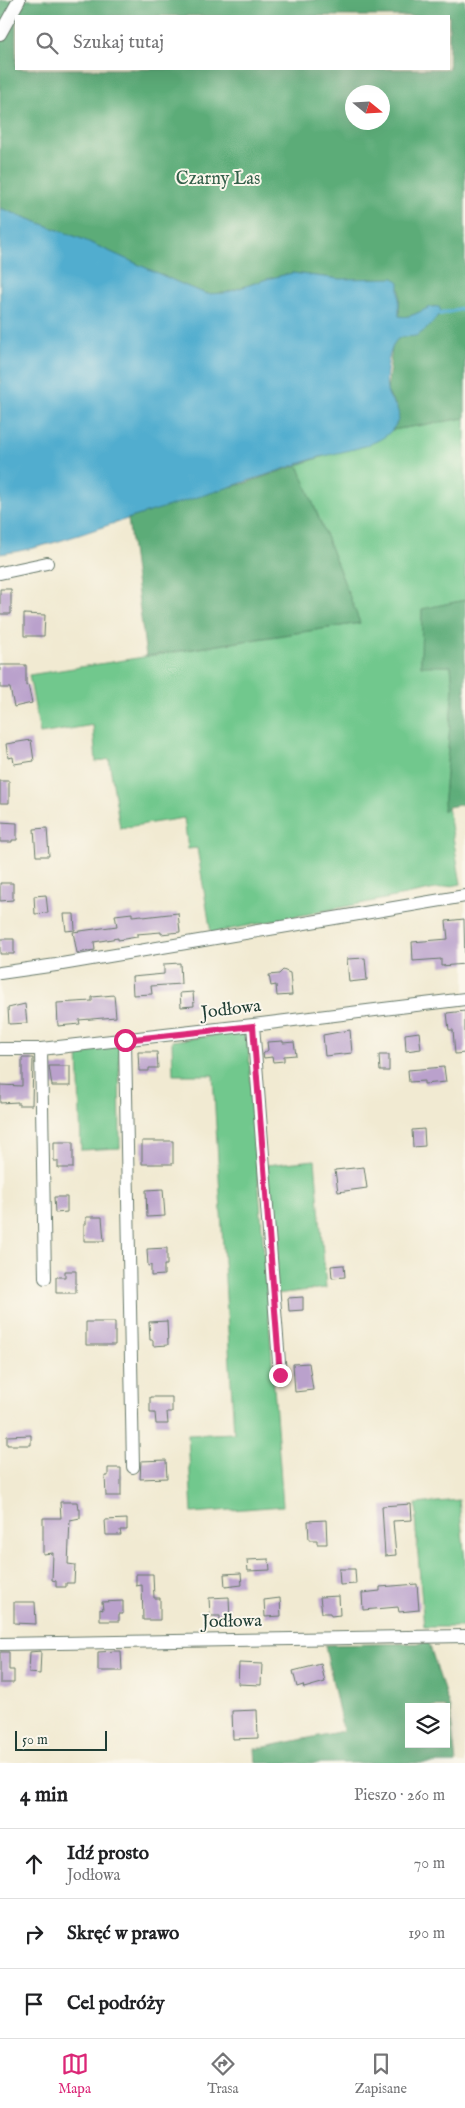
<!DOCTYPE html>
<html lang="pl">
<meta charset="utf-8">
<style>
:root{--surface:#fff;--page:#f6f6f6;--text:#202124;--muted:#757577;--line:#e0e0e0;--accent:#db2777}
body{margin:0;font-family:"IM FELL English",serif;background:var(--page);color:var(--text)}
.controls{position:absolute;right:15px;bottom:15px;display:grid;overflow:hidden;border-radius:0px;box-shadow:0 5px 20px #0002}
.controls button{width:45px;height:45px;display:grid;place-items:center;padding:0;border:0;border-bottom:1px solid var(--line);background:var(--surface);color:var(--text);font:25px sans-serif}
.compass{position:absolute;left:345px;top:85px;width:45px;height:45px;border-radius:50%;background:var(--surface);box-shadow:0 5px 20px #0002;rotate:108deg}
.scale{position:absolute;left:15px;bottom:12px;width:92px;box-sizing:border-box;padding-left:5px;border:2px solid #1f3d34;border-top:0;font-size:14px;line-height:18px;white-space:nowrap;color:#1f3d34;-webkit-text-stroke:4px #fbf7ec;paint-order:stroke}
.stop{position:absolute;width:15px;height:15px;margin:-11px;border:4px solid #db2777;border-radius:50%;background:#fff}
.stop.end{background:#db2777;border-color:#fff;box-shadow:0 1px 5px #0008}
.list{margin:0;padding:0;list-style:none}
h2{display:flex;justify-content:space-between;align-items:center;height:65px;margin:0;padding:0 20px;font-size:21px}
h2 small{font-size:16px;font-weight:400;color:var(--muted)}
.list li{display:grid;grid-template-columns:32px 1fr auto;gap:15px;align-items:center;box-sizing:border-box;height:70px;padding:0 20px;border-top:1px solid var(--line)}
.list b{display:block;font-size:19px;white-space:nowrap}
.list p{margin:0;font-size:16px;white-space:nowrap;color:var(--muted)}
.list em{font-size:16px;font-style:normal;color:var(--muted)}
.icon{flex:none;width:28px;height:28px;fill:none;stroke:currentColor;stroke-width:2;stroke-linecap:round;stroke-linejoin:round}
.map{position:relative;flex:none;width:465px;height:1763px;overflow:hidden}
.search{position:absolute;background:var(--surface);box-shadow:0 5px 20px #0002;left:15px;right:15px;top:15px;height:55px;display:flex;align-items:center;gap:12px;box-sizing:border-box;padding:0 18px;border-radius:0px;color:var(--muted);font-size:19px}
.sheet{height:275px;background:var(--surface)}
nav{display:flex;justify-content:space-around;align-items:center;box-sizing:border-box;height:70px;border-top:1px solid var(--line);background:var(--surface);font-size:14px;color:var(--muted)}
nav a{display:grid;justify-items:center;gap:2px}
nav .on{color:var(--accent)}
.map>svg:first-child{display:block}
.green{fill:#71c88d;stroke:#488260}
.forest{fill:#5cac78;stroke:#3e7456;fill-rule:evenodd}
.water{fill:#51adcf;stroke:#387582}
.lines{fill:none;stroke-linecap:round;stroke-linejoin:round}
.stream{stroke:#51adcf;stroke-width:4}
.building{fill:#baa1cc}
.minor-casing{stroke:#687a6b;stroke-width:14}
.minor{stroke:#fff;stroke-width:12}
.route{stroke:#db2777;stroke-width:6}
.labels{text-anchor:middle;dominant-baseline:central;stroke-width:4;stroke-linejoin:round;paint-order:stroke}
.park-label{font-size:18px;fill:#34604a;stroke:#fbf7ec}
.street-label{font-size:18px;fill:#1f3d34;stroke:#fbf7ec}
</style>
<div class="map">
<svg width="465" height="1763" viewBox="0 0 465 1763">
<rect width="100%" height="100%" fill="#fbf7ec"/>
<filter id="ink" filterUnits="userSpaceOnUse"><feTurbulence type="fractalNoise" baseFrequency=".02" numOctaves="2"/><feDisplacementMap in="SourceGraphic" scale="10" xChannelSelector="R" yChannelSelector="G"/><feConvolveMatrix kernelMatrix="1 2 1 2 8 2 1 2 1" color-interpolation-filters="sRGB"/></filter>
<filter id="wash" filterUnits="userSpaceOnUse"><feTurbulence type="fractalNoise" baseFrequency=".0096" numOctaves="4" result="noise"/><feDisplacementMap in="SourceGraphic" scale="20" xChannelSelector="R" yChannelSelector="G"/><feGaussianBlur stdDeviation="1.12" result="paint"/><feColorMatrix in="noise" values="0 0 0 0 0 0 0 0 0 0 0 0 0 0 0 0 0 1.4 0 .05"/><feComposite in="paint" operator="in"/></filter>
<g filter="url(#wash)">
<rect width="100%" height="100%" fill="#f1ead2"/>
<path class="green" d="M465 418V600L422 609 421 665 451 666 453 688 443 810 448 807 461 884 211 933 197 848 188 849 184 818 120 828 109 759 96 762 93 725 40 734 29 675 360 623 298 465 385 435 392 430Z
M247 1031 283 1506 192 1513 188 1435 234 1433 213 1075H173L172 1041Z
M119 1044 120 1148 81 1150 78 1049Z
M315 1160 326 1288 276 1294 266 1165Z
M459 1500 465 1562V1627H424L415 1518 417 1517 416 1504Z"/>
<path class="forest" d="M0 0H465V418L392 430 396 423 397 407 387 392 392 348 395 341 400 337 424 331 440 314 434 306 405 318 399 316 400 289 340 279 292 273 267 279 225 293 207 294 186 286 82 239 0 208ZM16 16H449V69H16ZM352 92H382V122H352Z
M298 465 360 623 146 656 128 519 212 491 243 484Z
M465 600V804L448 807 443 811 453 688 451 666H421L422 609Z
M429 1643 450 1709 456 1763H256L255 1749 343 1731 325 1645ZM409 1707H446V1744H409Z"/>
<path class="water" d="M0 208 82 239 186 286 207 294 225 293 267 279 292 273 340 279 394 278 399 282V316C414 320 426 304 439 307L441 311 440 314C433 321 427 330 418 335 410 339 401 333 395 342 388 353 385 378 387 390 390 405 409 411 391 431 375 449 333 452 310 460 250 481 189 500 127 519 86 532 43 549 0 554Z"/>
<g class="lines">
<path class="stream" d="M440 314 465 308"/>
</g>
<g id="blocks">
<path class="building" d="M0 589H11V614H0Z
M24 614 45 615 44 636H24Z
M0 665H26V686L28 685 32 703 14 707 10 688H0Z
M31 740 34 761 14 764 13 757 8 758 6 744Z
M0 781H9V803H0Z
M0 822 17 823V840H12V842H0Z
M47 828 49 856H36L34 829Z
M0 883H13V900L0 901Z
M46 895 48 913 35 914 34 896Z
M132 913V916L142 915 143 917 178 913 180 932 161 934V932L137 934V937L118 940V938L94 942 95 950 77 953 73 932 117 926 115 915Z
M64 914H74L75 930 66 931Z
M464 919 465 964 441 966V959L413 961 412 942 448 939 446 921Z
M0 939H14V954H0Z
M365 958 367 980 349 982 347 959Z
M180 963 181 984 151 986 152 994 133 995 132 977 164 974V964Z
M283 970 290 973 292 995 277 996 276 985 271 986 269 975 279 974Z
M193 992 194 1006 181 1007 180 993Z
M114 995 116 1017 79 1020 80 1024 58 1026 57 1003 92 1001V997Z
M25 1004 27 1023 9 1024 8 1008Z
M465 1011V1053L455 1054 453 1030H449L447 1013Z
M350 1030 352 1053 325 1056 323 1035Z
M419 1032 421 1049 406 1051 405 1034Z
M283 1041V1043L294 1042 296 1055 284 1056V1061L273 1062 272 1057 264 1058 263 1054 268 1050 267 1042Z
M138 1052H157L158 1068H149V1071H139Z
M379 1055H389V1071H380Z
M22 1058H33L32 1105H18V1102L0 1103V1085L22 1086Z
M49 1066H70V1086H52Z
M444 1067 446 1082 424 1084V1081L409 1082 408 1070Z
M424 1129 425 1146 413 1147 412 1130Z
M142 1141H173V1164H142Z
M54 1142H73V1168H58V1161H54Z
M364 1167 367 1188 338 1192 335 1170Z
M163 1189 165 1216 147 1217 146 1190Z
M54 1197H67V1212L55 1213Z
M86 1217H102L104 1241H84V1224H86Z
M167 1248V1265H164V1275L151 1276V1265L148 1266 147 1249Z
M342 1265H344L345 1277 332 1278 331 1266Z
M65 1271H76V1293H56V1277H65Z
M303 1297V1310L289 1311 288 1298Z
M167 1321 168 1345 153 1346V1340H150L149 1322Z
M86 1322H115V1345H86Z
M309 1363 313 1390 295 1392 293 1364Z
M150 1397H172V1412H167L168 1424H156L155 1413H150Z
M31 1435V1445H7V1436Z
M166 1460 167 1478 140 1479 141 1461Z
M108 1468H121V1496H106L105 1476H108Z
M60 1502H77L78 1509H80V1518L70 1520 68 1564 75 1565 74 1583H66V1587H56V1581L52 1580 53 1553 43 1554V1518H61Z
M411 1504 412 1520 393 1521 396 1555 385 1556 382 1506Z
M127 1519V1530H120L121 1535H106L105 1520Z
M326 1520 327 1544H317V1540H309L308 1521Z
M269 1559 270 1570 248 1571 247 1560Z
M339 1569H355L356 1584 340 1585Z
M241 1573 242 1585 225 1587 224 1574Z
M136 1574H153L154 1598H160V1620H143L142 1585 136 1586Z
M417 1584 419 1610 399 1612 398 1607 363 1610 362 1593 380 1591V1587Z
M339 1596 340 1615 331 1616 330 1613H322L320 1597Z
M229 1597 230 1620H220V1616H210L209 1598Z
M280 1598 281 1616 265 1617 264 1600Z
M123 1601V1614H119V1621H100V1609L103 1610 102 1602Z
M14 1602H35L36 1624 14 1623Z
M41 1651 40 1674 29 1673 30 1652Z
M115 1651H121L122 1671H98V1652Z
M0 1652H9V1670H14V1683H0Z
M239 1663 262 1664 261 1685 238 1684Z
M321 1664 325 1682 304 1688 303 1685 297 1687 293 1671Z
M257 1710 258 1738 233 1739 232 1711Z"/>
</g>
</g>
<g filter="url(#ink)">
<use href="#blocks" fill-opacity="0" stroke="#687a6b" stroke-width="1"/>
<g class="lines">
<defs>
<path id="minor" d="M0 34 19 0
M0 573 47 563
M0 973 56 965 465 896
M253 1025 280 1375
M125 1040 133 1467
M0 1049H41L253 1025 465 999
M41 1049 45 1278
M0 1644 465 1636"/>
</defs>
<use href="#minor" class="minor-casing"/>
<use href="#minor" class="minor"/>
</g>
</g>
<g class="lines" filter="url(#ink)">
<path class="route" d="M125 1040 253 1026 280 1375"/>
</g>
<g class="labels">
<g class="park-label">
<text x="218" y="179">Czarny Las</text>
</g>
<g class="street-label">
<text transform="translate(231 1010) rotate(-7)">Jodłowa</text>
<text transform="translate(232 1622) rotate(-1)">Jodłowa</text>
</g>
</g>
</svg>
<div class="controls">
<button><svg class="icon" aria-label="layers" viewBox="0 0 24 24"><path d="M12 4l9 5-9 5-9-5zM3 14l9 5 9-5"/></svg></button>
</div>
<svg class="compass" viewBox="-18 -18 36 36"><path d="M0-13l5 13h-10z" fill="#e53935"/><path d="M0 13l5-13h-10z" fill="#757577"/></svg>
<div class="scale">50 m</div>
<div class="stop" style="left:125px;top:1040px"></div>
<div class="stop end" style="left:280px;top:1375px"></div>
<div class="search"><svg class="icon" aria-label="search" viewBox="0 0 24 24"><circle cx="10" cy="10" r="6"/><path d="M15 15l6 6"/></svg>Szukaj tutaj</div>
</div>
<section class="sheet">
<h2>4 min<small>Pieszo · 260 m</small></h2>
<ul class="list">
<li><svg class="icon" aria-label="ahead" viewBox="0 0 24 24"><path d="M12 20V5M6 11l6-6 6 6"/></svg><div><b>Idź prosto</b><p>Jodłowa</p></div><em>70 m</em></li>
<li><svg class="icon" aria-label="right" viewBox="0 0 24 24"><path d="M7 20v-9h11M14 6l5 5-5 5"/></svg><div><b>Skręć w prawo</b></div><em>190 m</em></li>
<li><svg class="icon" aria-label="arrive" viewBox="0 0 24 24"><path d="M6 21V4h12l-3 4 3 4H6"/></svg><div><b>Cel podróży</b></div></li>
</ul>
</section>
<nav>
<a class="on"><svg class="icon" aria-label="map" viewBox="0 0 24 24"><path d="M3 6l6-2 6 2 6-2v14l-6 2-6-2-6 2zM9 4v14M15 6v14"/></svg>Mapa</a>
<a><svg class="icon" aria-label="directions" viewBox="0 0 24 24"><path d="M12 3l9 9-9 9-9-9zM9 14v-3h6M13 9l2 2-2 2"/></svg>Trasa</a>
<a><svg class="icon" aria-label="saved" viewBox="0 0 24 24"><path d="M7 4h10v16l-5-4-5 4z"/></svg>Zapisane</a>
</nav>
